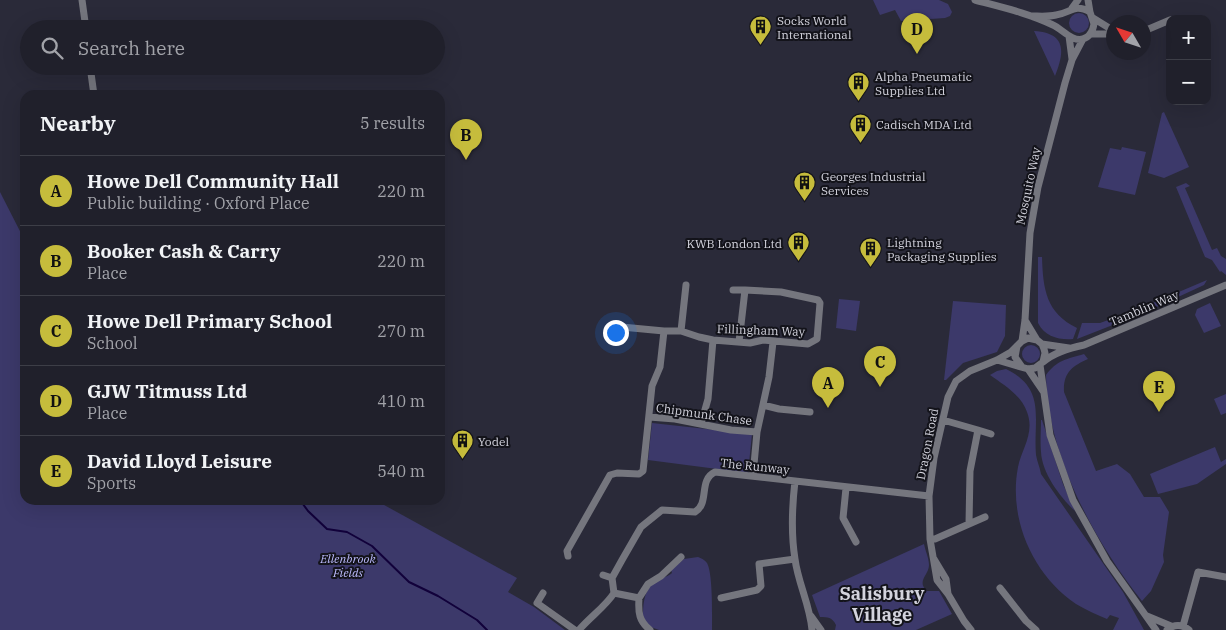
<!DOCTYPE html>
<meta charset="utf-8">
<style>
:root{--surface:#20202b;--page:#282833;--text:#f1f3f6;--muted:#a2a3a9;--line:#3d3e47;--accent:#c6bc3c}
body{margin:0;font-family:"IBM Plex Serif",serif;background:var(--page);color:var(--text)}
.controls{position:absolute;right:15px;top:15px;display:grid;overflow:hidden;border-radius:10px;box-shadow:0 5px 20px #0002}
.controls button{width:45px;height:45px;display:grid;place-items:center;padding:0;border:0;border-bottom:1px solid var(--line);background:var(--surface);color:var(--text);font:25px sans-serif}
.compass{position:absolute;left:1106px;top:15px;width:45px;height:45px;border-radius:50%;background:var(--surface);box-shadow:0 5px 20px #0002;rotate:309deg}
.you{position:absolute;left:615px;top:332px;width:18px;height:18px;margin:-12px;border:4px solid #fff;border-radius:50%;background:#1a73e8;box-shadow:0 0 0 8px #1a73e833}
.badge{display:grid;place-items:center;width:32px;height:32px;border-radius:50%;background:var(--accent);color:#111;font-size:16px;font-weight:700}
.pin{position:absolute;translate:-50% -41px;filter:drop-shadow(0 1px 2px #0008)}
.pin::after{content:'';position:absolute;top:26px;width:18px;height:15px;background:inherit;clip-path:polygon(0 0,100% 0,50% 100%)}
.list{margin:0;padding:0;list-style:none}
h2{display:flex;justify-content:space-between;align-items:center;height:65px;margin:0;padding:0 20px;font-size:21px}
h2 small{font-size:16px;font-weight:400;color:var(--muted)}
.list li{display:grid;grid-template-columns:32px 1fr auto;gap:15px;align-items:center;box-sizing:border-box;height:70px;padding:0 20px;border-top:1px solid var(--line)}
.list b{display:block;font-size:19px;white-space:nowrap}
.list p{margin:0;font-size:16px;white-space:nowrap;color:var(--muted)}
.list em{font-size:16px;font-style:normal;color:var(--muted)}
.icon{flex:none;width:28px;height:28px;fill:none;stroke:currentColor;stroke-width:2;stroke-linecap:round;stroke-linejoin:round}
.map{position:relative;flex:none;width:1226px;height:630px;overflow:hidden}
.search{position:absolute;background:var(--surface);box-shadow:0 5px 20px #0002;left:20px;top:20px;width:425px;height:55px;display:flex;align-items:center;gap:12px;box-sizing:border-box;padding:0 18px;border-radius:28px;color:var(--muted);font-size:19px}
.panel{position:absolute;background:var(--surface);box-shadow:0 5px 20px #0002;left:20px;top:90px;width:425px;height:415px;border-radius:15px}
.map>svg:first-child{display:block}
.green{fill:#3c396a}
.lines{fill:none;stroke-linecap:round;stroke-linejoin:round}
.stream{stroke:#11013a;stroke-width:2}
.minor{stroke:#75767e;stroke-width:7}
.labels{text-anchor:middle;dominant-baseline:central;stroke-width:4;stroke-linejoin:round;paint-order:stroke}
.poi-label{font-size:12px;fill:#d3d3dd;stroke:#13131a;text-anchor:start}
.street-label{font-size:12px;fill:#d3d3dd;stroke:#13131a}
.park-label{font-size:12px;font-style:italic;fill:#bbbafc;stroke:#13131a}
.district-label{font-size:18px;font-weight:bold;fill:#d3d3dd;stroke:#13131a}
</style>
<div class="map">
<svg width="1226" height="630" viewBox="0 0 1226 630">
<rect width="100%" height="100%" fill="#2a2a39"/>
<path class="green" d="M873 0H939L948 4 952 12 950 16 945 18 901 21 895 10 880 15Z
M1069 23a10 10 0 1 1 20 0a10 10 0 1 1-20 0Z
M1034 31C1066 33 1065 51 1055 76Z
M1164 112 1189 167 1164 178 1148 173 1162 113Z
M1122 147 1146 152 1135 195 1098 187 1110 148 1121 150Z
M1186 183 1190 186 1185 188 1212 250 1217 248 1221 256 1226 259V275L1221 271 1220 272 1212 260 1205 257 1176 187Z
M0 192 25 241V500H375L517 578 508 592 534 607 565 630H0Z
M1038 257H1042C1043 289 1046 313 1077 328L1073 339C1059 340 1045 337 1038 323Z
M1207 280 1204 285 1150 310 1145 311 1141 308Z
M839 299 860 301 856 331 836 328Z
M953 301 1006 305 1005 336 997 352 963 363 946 380H944Z
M1210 303 1221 326 1204 333 1195 315 1197 309Z
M1122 315 1124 316 1123 321 1077 339 1082 323H1100Z
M1022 354a9 9 0 1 1 18 0a9 9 0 1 1-18 0Z
M1084 354 1088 359C1072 366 1063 373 1064 392L1096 471 1117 464 1130 474 1144 497H1160L1169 512 1163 555 1164 562 1151 591 1142 601C1094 541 1047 454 1046 375 1057 360 1067 359 1084 354Z
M1006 369C1047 389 1033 419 1036 455 1037 461 1040 468 1041 474L1123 592 1144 630H1113L1119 618 1110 615 1107 619C1097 615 1086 610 1076 604 1033 575 1008 519 1018 467 1022 448 1035 433 1027 412 1021 395 1004 385 990 375L997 371Z
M1226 394V413L1221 415 1214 399Z
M1041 420H1042L1063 484 1075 511C1060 497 1042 473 1041 452 1040 441 1041 431 1041 420Z
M652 423 752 434 748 473 648 460Z
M1215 447 1221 462 1226 459V464L1197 484 1158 494 1150 474Z
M924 544C925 550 929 558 929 565 929 575 916 581 927 591H939L952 614 916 630H835L836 625C832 617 828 617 820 617L812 595Z
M698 557C701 558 705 560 707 563 713 574 712 616 712 630H659L648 626 643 619C643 606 643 593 653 583 659 578 666 578 672 573L671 570 684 559Z"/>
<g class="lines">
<path class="stream" d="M300 500 308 511 327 529 347 532 372 546 409 582 438 596 477 620 487 630"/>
<path class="minor" d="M82 0 86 29
M975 0C1001 7 1028 13 1053 25 1062 29 1072 42 1083 39 1090 37 1093 30 1094 24L1090 12C1074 3 1071 13 1056 15 1048 17 1039 16 1031 16
M1088 0 1090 12
M1072 8 1078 0
M1093 18 1114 31
M1144 31 1170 20
M1090 34H1114
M1069 36 1072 59
M90 66 94 95
M733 290H745
M1025 320 1037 340
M611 326 664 331H681L699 337 713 340 750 343 763 340 808 344 817 339 820 303 818 300 781 292 745 290 739 342
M681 331 686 285
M1022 341 1025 320 1030 233 1038 187 1065 83 1072 60 1083 39
M1042 344 1069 348
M1017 346 1015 357 1022 367
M1043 362C1055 352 1069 348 1084 345L1226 285
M1040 365 1050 435 1073 500 1107 561 1156 630
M1028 369 1043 391
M763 405 779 409 810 412
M649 417 675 419 731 430 757 432
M701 424 708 399 713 340
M978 430 991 434
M753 475 757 432 769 377 773 342
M795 481C792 507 791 534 795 559 798 583 810 605 812 630
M846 488 843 518 856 542
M969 524 985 517
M930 539H935L969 524 970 471 978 430 943 420
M568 556 567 551 610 475 617 473 639 474 643 471 652 386 660 367 664 331
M934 559 946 579 948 594
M603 575 612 578
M1000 588 1026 621 1036 630
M543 593 537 603 575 630
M614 593 639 598 648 584 661 576 681 557
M639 598C638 613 639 621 650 630
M721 598 757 590 761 586 759 564 795 559
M811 616 821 630
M1147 616 1171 626
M1183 626 1198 572 1226 577
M579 630C590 617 606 606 614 593L612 578 622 560 641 527 662 510 695 512C710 503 698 480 715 472L929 496
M971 630 964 621 948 594 937 580 930 539 929 496 934 458 948 397 956 381 970 371 997 360 1011 352 1022 341 1028 338 1037 340 1042 344 1044 349 1045 353 1043 362 1035 368 1028 369 997 360
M1167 630C1174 624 1182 624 1189 630"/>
</g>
<defs>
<symbol id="building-pin" viewBox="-11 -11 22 30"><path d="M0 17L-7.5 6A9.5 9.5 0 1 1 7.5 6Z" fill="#c6bc3c" stroke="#13131a"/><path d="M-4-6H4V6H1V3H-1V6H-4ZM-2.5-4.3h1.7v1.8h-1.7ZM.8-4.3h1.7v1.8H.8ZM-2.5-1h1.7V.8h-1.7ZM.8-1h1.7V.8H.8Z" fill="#111"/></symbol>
</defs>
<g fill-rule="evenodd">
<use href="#building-pin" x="748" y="14" width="25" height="34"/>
<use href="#building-pin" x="846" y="70" width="25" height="34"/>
<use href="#building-pin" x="848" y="112" width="25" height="34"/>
<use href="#building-pin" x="792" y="170" width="25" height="34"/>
<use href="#building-pin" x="786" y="230" width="25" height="34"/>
<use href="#building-pin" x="858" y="236" width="25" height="34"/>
<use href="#building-pin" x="450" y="428" width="25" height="34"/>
</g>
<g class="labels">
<g class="poi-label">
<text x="777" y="20">Socks World<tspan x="777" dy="14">International</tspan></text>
<text x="875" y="76">Alpha Pneumatic<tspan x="875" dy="14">Supplies Ltd</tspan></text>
<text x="876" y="124">Cadisch MDA Ltd</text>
<text x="821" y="176">Georges Industrial<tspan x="821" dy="14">Services</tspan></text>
<text x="887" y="242">Lightning<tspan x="887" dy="14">Packaging Supplies</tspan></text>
<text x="782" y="243" text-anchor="end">KWB London Ltd</text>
<text x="478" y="441">Yodel</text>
</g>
<g class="street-label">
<text transform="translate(1028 186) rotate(-78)">Mosquito Way</text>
<text transform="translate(1144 308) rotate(-23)">Tamblin Way</text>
<text transform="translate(761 330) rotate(2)">Fillingham Way</text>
<text transform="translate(704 414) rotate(8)">Chipmunk Chase</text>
<text transform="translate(927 444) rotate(-79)">Dragon Road</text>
<text transform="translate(755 466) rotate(6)">The Runway</text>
</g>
<g class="park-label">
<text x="348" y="558">Ellenbrook<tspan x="348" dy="14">Fields</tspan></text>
</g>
<g class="district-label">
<text x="882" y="593">Salisbury<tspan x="882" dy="21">Village</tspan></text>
</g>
</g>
</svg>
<div class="controls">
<button>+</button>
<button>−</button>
</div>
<svg class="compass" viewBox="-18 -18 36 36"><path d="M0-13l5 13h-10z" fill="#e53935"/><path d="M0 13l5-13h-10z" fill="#a2a3a9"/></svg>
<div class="you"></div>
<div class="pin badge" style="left:828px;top:408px">A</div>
<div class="pin badge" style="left:466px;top:160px">B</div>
<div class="pin badge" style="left:880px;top:387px">C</div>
<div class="pin badge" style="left:917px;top:54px">D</div>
<div class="pin badge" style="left:1159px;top:412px">E</div>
<div class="search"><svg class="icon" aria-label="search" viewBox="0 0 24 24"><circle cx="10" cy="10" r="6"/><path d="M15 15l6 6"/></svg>Search here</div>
<section class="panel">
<h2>Nearby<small>5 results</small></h2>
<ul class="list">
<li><span class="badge">A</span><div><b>Howe Dell Community Hall</b><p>Public building · Oxford Place</p></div><em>220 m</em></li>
<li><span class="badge">B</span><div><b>Booker Cash &amp; Carry</b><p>Place</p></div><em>220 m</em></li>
<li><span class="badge">C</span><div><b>Howe Dell Primary School</b><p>School</p></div><em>270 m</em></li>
<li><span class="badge">D</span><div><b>GJW Titmuss Ltd</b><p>Place</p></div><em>410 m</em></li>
<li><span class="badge">E</span><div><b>David Lloyd Leisure</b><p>Sports</p></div><em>540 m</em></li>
</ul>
</section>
</div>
